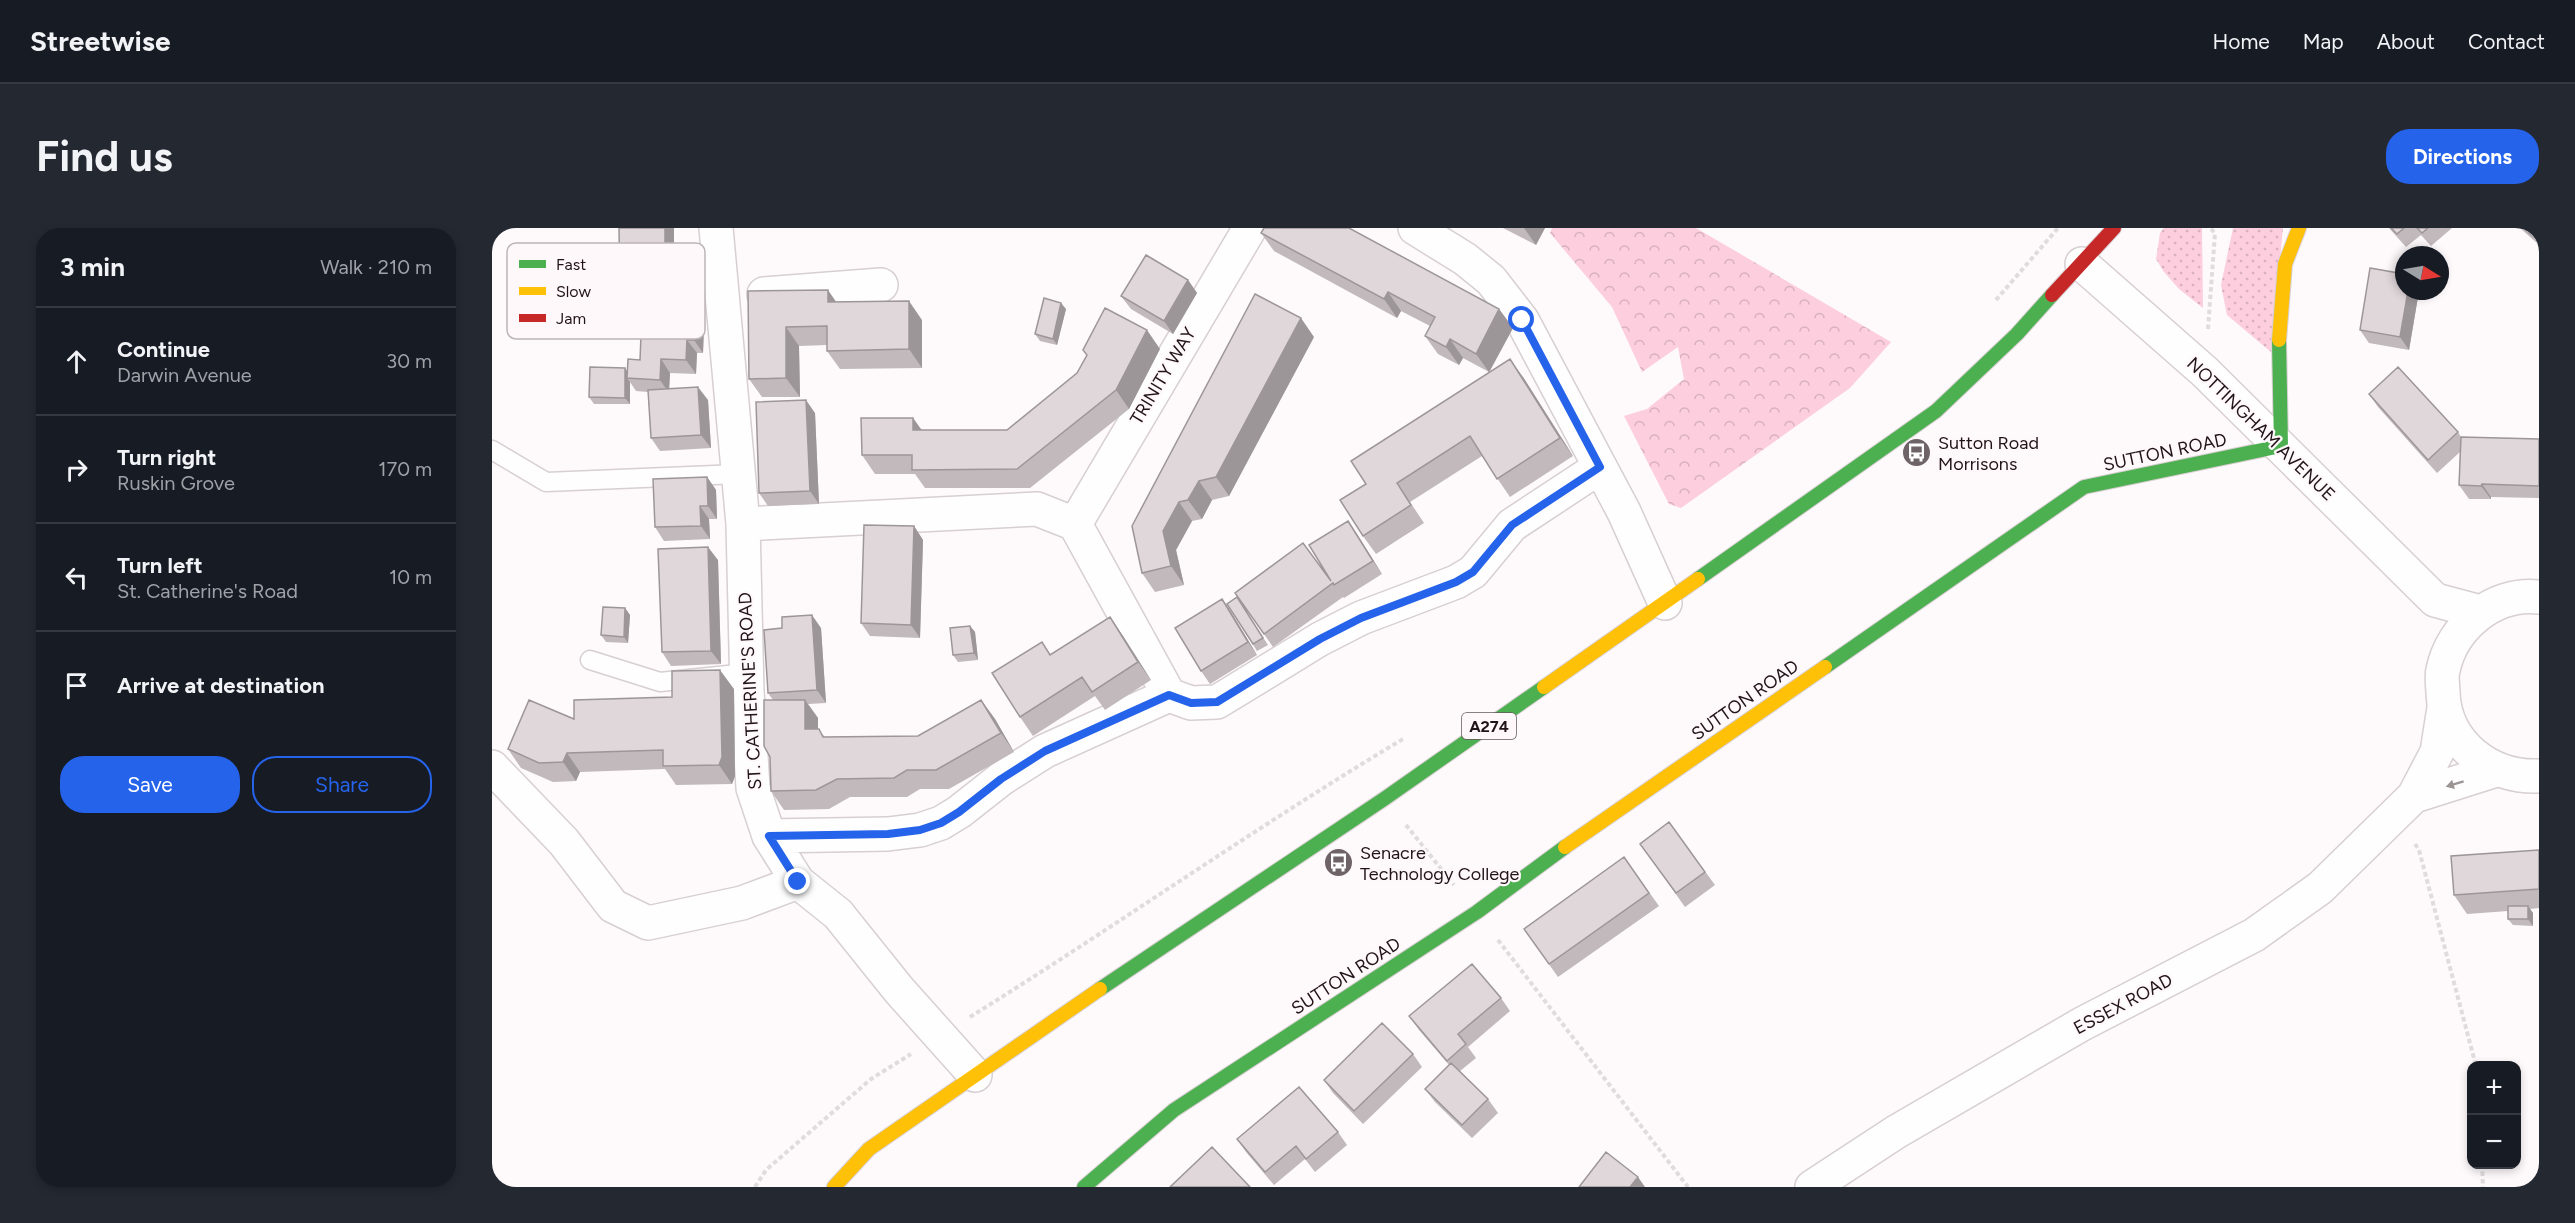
<!DOCTYPE html>
<meta charset="utf-8">
<style>
:root{--surface:#171b24;--page:#242831;--text:#f1f3f6;--muted:#9ea1a6;--line:#363941;--accent:#2563eb}
body{margin:0;font-family:Figtree,sans-serif;background:var(--page);color:var(--text)}
.controls{position:absolute;right:18px;bottom:18px;display:grid;overflow:hidden;border-radius:12px;box-shadow:0 3px 9px #0003}
.controls button{width:54px;height:54px;display:grid;place-items:center;padding:0;border:0;border-bottom:2px solid var(--line);background:var(--surface);color:var(--text);font:30px sans-serif}
.compass{position:absolute;left:1903px;top:18px;width:54px;height:54px;border-radius:50%;background:var(--surface);box-shadow:0 3px 9px #0003;rotate:101deg}
.stop{position:absolute;width:18px;height:18px;margin:-14px;border:4px solid #2563eb;border-radius:50%;background:#fff}
.stop.end{background:#2563eb;border-color:#fff;box-shadow:0 2px 6px #0008}
.list{margin:0;padding:0;list-style:none}
h2{display:flex;justify-content:space-between;align-items:center;height:78px;margin:0;padding:0 24px;font-size:26px}
h2 small{font-size:20px;font-weight:400;color:var(--muted)}
.list li{display:grid;grid-template-columns:39px 1fr auto;gap:18px;align-items:center;box-sizing:border-box;height:108px;padding:0 24px;border-top:2px solid var(--line)}
.list b{display:block;font-size:22px;white-space:nowrap}
.list p{margin:0;font-size:20px;white-space:nowrap;color:var(--muted)}
.list em{font-size:20px;font-style:normal;color:var(--muted)}
.actions{display:flex;gap:12px;padding:18px 24px}
.actions a{flex:1;padding:14px 0;border:2px solid var(--accent);border-radius:24px;text-align:center;font-size:21px;color:var(--accent)}
.actions .main{background:var(--accent);color:#fff}
.icon{flex:none;width:33px;height:33px;fill:none;stroke:currentColor;stroke-width:2;stroke-linecap:round;stroke-linejoin:round}
.map{position:relative;flex:none;width:2047px;height:959px;overflow:hidden;border-radius:24px}
header{display:flex;align-items:center;gap:36px;box-sizing:border-box;height:84px;padding:0 30px;background:var(--surface);border-bottom:2px solid var(--line)}
header strong{font-size:28px}
nav{display:flex;gap:33px;margin-inline-start:auto;font-size:21px}
.intro{display:flex;align-items:center;justify-content:space-between;box-sizing:border-box;height:144px;padding:0 36px}
h1{margin:0;font-size:42px}
.button{padding:15px 27px;border-radius:24px;background:var(--accent);color:#fff;font-size:21px;font-weight:700}
main{display:flex;gap:36px;padding:0 36px}
aside{flex:1;background:var(--surface);border-radius:24px;box-shadow:0 3px 9px #0003}
.map>svg:first-child{display:block}
.grass{fill:url(#grass-dots)}
.forest{fill:url(#forest-crowns)}
.lines{fill:none;stroke-linecap:round;stroke-linejoin:round}
.lane-casing{stroke:#d7cfd1;stroke-width:21}
.street-casing{stroke:#d7cfd1;stroke-width:36}
.fast-casing{stroke:#d7cfd1;stroke-width:16}
.slow-casing{stroke:#d7cfd1;stroke-width:16}
.jam-casing{stroke:#d7cfd1;stroke-width:16}
.path{stroke:#dedcdc;stroke-width:4;stroke-dasharray:4.5 3;stroke-linecap:butt}
.lane{stroke:#fffefe;stroke-width:18}
.street{stroke:#fffefe;stroke-width:33}
.fast{stroke:#4caf50;stroke-width:14}
.slow{stroke:#ffc107;stroke-width:14}
.jam{stroke:#c62828;stroke-width:14}
.wall{fill:#c1b9bc}
.shaded-wall{fill:#9d9699}
.building{fill:#e0d7db;stroke:#9d9699;stroke-width:1.5}
.oneway{fill:#9b9596}
.route{stroke:#2563eb;stroke-width:8}
.labels{text-anchor:middle;dominant-baseline:central;stroke-width:4.5;stroke-linejoin:round;paint-order:stroke}
.shield{fill:#fff8fa;stroke:#63585c;stroke-width:1.5}
.shield-label{font-size:16px;font-weight:bold;fill:#201418}
.street-label{font-size:18px;fill:#201418;stroke:#fff8fa}
.poi-label{font-size:18px;fill:#201418;stroke:#fff8fa;text-anchor:start}
.key{fill:#fff8fa;stroke:#bcb4b6;stroke-width:1.5}
.key-label{font-size:16px;fill:#201418}
</style>
<header>
<strong>Streetwise</strong>
<nav><a>Home</a><a>Map</a><a>About</a><a>Contact</a></nav>
</header>
<div class="intro"><h1>Find us</h1><a class="button">Directions</a></div>
<main>
<aside>
<h2>3 min<small>Walk · 210 m</small></h2>
<ul class="list">
<li><svg class="icon" aria-label="ahead" viewBox="0 0 24 24"><path d="M12 20V5M6 11l6-6 6 6"/></svg><div><b>Continue</b><p>Darwin Avenue</p></div><em>30 m</em></li>
<li><svg class="icon" aria-label="right" viewBox="0 0 24 24"><path d="M7 20v-9h11M14 6l5 5-5 5"/></svg><div><b>Turn right</b><p>Ruskin Grove</p></div><em>170 m</em></li>
<li><svg class="icon" aria-label="left" viewBox="0 0 24 24"><path d="M17 20v-9H6M10 6l-5 5 5 5"/></svg><div><b>Turn left</b><p>St. Catherine's Road</p></div><em>10 m</em></li>
<li><svg class="icon" aria-label="arrive" viewBox="0 0 24 24"><path d="M6 21V4h12l-3 4 3 4H6"/></svg><div><b>Arrive at destination</b></div></li>
</ul>
<div class="actions"><a class="main">Save</a><a>Share</a></div>
</aside>
<div class="map">
<svg width="2047" height="959" viewBox="0 0 2047 959">
<defs>
<pattern id="grass-dots" width="8" height="8" patternUnits="userSpaceOnUse" patternTransform="scale(1.5)"><rect width="8" height="8" fill="#fccede"/><path d="M2 2h.1M6 6h.1" fill="none" stroke="#d8b0be" stroke-width="1.8" stroke-linecap="round"/></pattern>
<pattern id="forest-crowns" width="20" height="18" patternUnits="userSpaceOnUse" patternTransform="scale(1.5)"><rect width="20" height="18" fill="#fccede"/><path d="M2 6a3 3 0 1 1 6 0M12 15a3 3 0 1 1 6 0" fill="none" stroke="#d8b0be"/></pattern>
</defs>
<rect width="100%" height="100%" fill="#fef9fb"/>
<path class="grass" d="M1672 0H1710L1711 80 1687 61 1672 44 1664 31 1668 5Z
M1741 0H1791L1779 124 1735 87 1729 57Z"/>
<path class="forest" d="M1060 0H1204L1399 114 1358 160 1189 280 1177 276 1132 188 1155 181 1192 151 1186 119 1150 144 1120 79 1058 5Z"/>
<g class="lines">
<defs>
<path id="lane" d="M0 222 54 254 247 246
M98 432 168 454 255 445"/>
<path id="street" d="M224 0 251 296 255 463 261 560 277 608 306 654 346 686 407 762 483 847
M923 0 973 31 999 52 1030 92 1132 284 1173 375
M1590 36 1713 144 1943 372 1988 384
M272 66 389 57
M251 296 545 281 583 296 677 467
M583 296 758 0
M2047 369C2001 364 1960 399 1951 442 1949 449 1951 458 1951 465 1953 516 1998 550 2047 548
M0 539 72 614 121 678 156 695 250 675 306 654
M1922 568 2004 542
M277 608 396 606 428 602 449 595 467 584 509 551 553 523 677 467 699 475 725 474 828 411 869 390 964 354 981 344 1020 297 1108 239
M1320 959 1404 904 1590 796 1762 707 1828 660 1922 568 1945 524 1952 480"/>
<path id="fast" d="M1206 351 1444 183 1525 106 1560 67
M1333 439 1592 259 1789 218 1787 112
M608 761 892 571 1052 459
M592 959 682 882 985 684 1073 619"/>
<path id="slow" d="M1787 112 1793 36 1807 0
M1052 459 1206 351
M1073 619 1333 439
M342 959 377 921 608 761"/>
<path id="jam" d="M1560 67 1622 0"/>
</defs>
<use href="#lane" class="lane-casing"/>
<use href="#street" class="street-casing"/>
<use href="#fast" class="fast-casing"/>
<use href="#slow" class="slow-casing"/>
<use href="#jam" class="jam-casing"/>
<path class="path" d="M1504 72 1566 0
M1716 101 1723 5 1718 0
M914 597 962 657
M1923 616 1927 622 1984 838
M1006 712 1196 959
M478 789C624 698 764 599 911 511
M1990 936 1991 959
M263 959 274 942 379 851 419 826"/>
<use href="#lane" class="lane"/>
<use href="#street" class="street"/>
<use href="#fast" class="fast"/>
<use href="#slow" class="slow"/>
<use href="#jam" class="jam"/>
</g>
<path class="wall" d="M127 0H182V31L198 45V83L172 84 212 98 211 125H205L204 146 178 145 177 160 216 172 219 220 168 223 159 210 156 164 144 163 138 154V176H102L97 169 135 143 148 132 150 84H137L128 71Z
M1011 0H1053L1044 17Z
M1897 0H1960L1939 18 1929 7 1914 19Z
M2028 0H2047L2046 16Z
M769 5 1007 81 1021 100 998 143 1031 149 1081 228 1018 269 990 228 918 274 932 295 884 326 871 308 874 256 997 144 971 130 967 137 946 126 933 108 938 98 909 83 905 90 782 23Z
M696 52 705 65 681 106 639 81 629 68Z
M256 63 345 74 430 92V140L348 141 335 123V117L307 118 308 169H270L257 151Z
M1912 63H1927L1917 122 1877 115 1868 102Z
M574 81 565 117 548 113 543 106Z
M822 109 737 268 720 272 710 291 700 293 684 322 692 357 663 364 650 345 640 298Z
M668 121 637 181 538 260H433L423 246H383L370 227 421 190 430 202H515Z
M1877 166 1966 204 1969 209 2047 211V270L1999 269V271H1977L1967 257 1968 224 1945 245 1886 179Z
M323 185 327 276 276 278 267 265Z
M215 249 224 262 225 291H217L218 311 172 313 163 299Z
M856 293 890 346 852 370 851 369 781 419 743 365 839 353Z
M422 298 431 312 428 410 378 408 369 395Z
M226 332 229 436 179 438 170 424Z
M745 369 776 417 765 423 735 376Z
M730 371 739 384 765 427 718 456 709 443Z
M133 380 138 387 136 415 114 414 109 407Z
M618 389 631 408 659 452 613 482 603 468 541 508 528 489 550 414 559 427Z
M478 398 483 404 486 432 466 434 461 427Z
M329 400 334 475 316 476 326 490V501L333 509 426 508 489 472 503 491 522 524 457 561H428L415 569H358L337 581 292 582 279 563 278 529 281 472 276 465Z
M242 461 243 548 240 556 184 557 173 541 88 544 84 553 61 554 29 540 16 521 82 491 180 469Z
M1177 594 1223 657 1193 679 1148 616Z
M2047 622V680L2038 681 2041 685V698L2021 697 2016 691V683L1975 686 1962 667Z
M1132 629 1167 678 1066 749 1032 701Z
M1009 770 1018 783 976 819 984 830 968 843 996 871 1006 885 980 910 943 874 933 861 957 837 927 802 917 788Z
M921 826 930 839 871 896 841 865 832 852Z
M846 904 855 917 823 944 813 931 782 957 754 924 745 911Z"/>
<path class="shaded-wall" d="M173 0H182V31L173 18Z
M1032 0H1053L1044 17Z
M2047 3V15L2046 16 2042 9Z
M141 19 150 32H141Z
M189 32 198 45V83L189 70Z
M696 52 705 65 681 106 672 93Z
M336 62 349 81 336 74Z
M1916 63H1927L1917 122 1908 109Z
M896 64 909 83 905 90 892 71Z
M417 73 430 92V140L417 121Z
M569 75 574 81 565 117 561 111Z
M1007 81 1021 100 997 144 984 126Z
M203 85 212 98 211 125 202 112Z
M809 90 822 109 737 268 724 249Z
M294 99 307 118 308 169 294 150Z
M655 102 668 121 637 181 624 162Z
M958 111 971 130 967 137 954 119Z
M195 112 205 125 204 146 194 132Z
M169 131 178 145 177 165 168 152Z
M1018 131 1031 149 1081 228 1068 210Z
M133 140 138 147 135 150 138 154V176L133 170Z
M206 159 216 172 219 220 209 207Z
M314 172 323 185 327 276 318 263Z
M421 190 434 209 421 202Z
M215 249 224 262 225 291 216 278Z
M707 253 720 272 710 291 696 272Z
M1990 256 1999 269V271L1989 258Z
M687 274 700 293 684 322 692 357 679 338 671 303Z
M208 278 217 291 218 311 209 298Z
M856 293 865 306 890 346 881 333Z
M422 298 431 312 428 410 419 397Z
M216 319 226 332 229 436 219 423Z
M730 371 739 384 765 427 756 414Z
M133 380 138 387 136 415 132 409Z
M320 387 329 400 334 475 325 462Z
M618 389 631 408 659 452 646 434Z
M478 398 483 404 486 432 482 425Z
M228 442 242 461 243 548 240 556 227 537Z
M313 472 326 490V520L313 501Z
M489 472 503 491 522 524 509 505Z
M75 525 88 544 84 553 71 534Z
M2036 678 2041 685V698L2036 691Z
M1146 949 1153 959H1138Z"/>
<path class="building" d="M127 0H173V18L141 19V32H189V70L128 71Z
M772 0H857L1007 81 984 126 958 111 954 119 933 108 943 89 896 64 892 71 769 5Z
M1899 0H1912L1905 6Z
M1925 0H1936L1930 5Z
M2031 0H2047V3L2042 9Z
M654 27 696 52 672 93 629 68Z
M1878 40 1912 46V63H1916L1908 109 1868 102Z
M336 62V74L417 73V121L335 123V98L294 99V150L257 151 256 63Z
M763 66 809 90 724 249 707 253 696 272 687 274 671 303 679 338 650 345 640 298Z
M552 70 569 75 561 111 543 106Z
M613 80 655 102 624 162 525 241 420 242V227H370L369 190H421V202H515L585 145 595 127 591 122Z
M150 83 203 85 202 112H195L194 132 169 131 168 152 135 150 136 131 148 132Z
M1018 131 1068 210 1005 251 978 208 905 255 919 277 871 308 848 272 874 256 859 233Z
M98 139 133 140V170L97 169Z
M1906 139 1966 204 1936 232 1877 166Z
M206 159 209 207 159 210 156 162Z
M314 172 318 263 267 265 264 174Z
M1969 209 2047 211V258L1990 256 1989 258 1967 257Z
M215 249 216 278H208L209 298 163 299 161 251Z
M856 293 881 333 842 357 841 355 772 406 743 365 811 315 839 353 817 317Z
M372 297 422 298 419 397 369 395Z
M216 319 219 423 170 424 166 321Z
M745 369 771 410 761 416 735 376Z
M730 371 756 414 709 443 683 400Z
M111 379 133 380 132 409 109 407Z
M320 387 325 462 276 465 272 402 290 400V389Z
M618 389 646 434 600 464 590 449 528 489 500 445 550 414 558 427Z
M478 398 482 425 461 427 458 400Z
M228 442 230 529 227 537 171 538V522L75 525 71 534 47 535 16 521 37 472 82 491V472L180 469V443Z
M272 472H313V501H327L331 509 426 508 489 472 509 505 444 542H415L402 550 345 551 324 562 279 563 278 529 272 518Z
M1177 594 1213 644 1184 665 1148 616Z
M2047 622V661L1962 667 1959 628Z
M1132 629 1157 665 1057 736 1032 701Z
M2016 678H2036V691H2016Z
M980 736 1009 770 966 806 974 816 955 833 917 788Z
M890 795 921 826 862 883 832 852Z
M959 835 996 871 970 897 933 861Z
M807 859 846 904 814 931 804 918 773 944 745 911Z
M720 919 758 959H678Z
M1114 924 1146 949 1138 959H1087Z"/>
<defs><path id="oneway-solid" d="M-6-.8H1V-3.2L6.5 0L1 3.2V.8H-6Z" transform="scale(1.5)"/></defs>
<use class="oneway" href="#oneway-solid" transform="translate(1963 556) rotate(163)"/>
<g class="lines">
<path class="route" d="M306 654 277 608 396 606 428 602 449 595 467 584 509 551 553 523 677 467 699 475 725 474 828 411 869 390 964 354 981 344 1020 297 1108 239 1030 92"/>
</g>
<defs>
<symbol id="bus-disc" viewBox="-11 -11 22 22"><circle r="9.5" fill="#6e6467" stroke="#fff8fa"/><path d="M-5-6H5V4H4V6H2V4H-2V6H-4V4H-5ZM-3.5-4V0h7V-4ZM-3.5 1.2v1.5H-2V1.2ZM2 1.2v1.5H3.5V1.2Z" fill="#fff"/></symbol>
</defs>
<g fill-rule="evenodd">
<use href="#bus-disc" x="1408" y="208" width="33" height="33"/>
<use href="#bus-disc" x="830" y="618" width="33" height="33"/>
</g>
<g class="labels">
<rect class="shield" x="970" y="485" width="54" height="26" rx="4.5"/>
<g class="shield-label">
<text x="997" y="498">A274</text>
</g>
<g class="street-label">
<text transform="translate(671 148) rotate(-59)">TRINITY WAY</text>
<text transform="translate(1769 201) rotate(44)">NOTTINGHAM AVENUE</text>
<text transform="translate(1673 224) rotate(-12)">SUTTON ROAD</text>
<text transform="translate(258 463) rotate(-93)">ST. CATHERINE'S ROAD</text>
<text transform="translate(1253 472) rotate(-35)">SUTTON ROAD</text>
<text transform="translate(854 748) rotate(-33)">SUTTON ROAD</text>
<text transform="translate(1631 776) rotate(-28)">ESSEX ROAD</text>
</g>
<g class="poi-label">
<text x="1446" y="215">Sutton Road<tspan x="1446" dy="21">Morrisons</tspan></text>
<text x="868" y="625">Senacre<tspan x="868" dy="21">Technology College</tspan></text>
</g>
</g>
<rect x="15" y="15" width="198" height="96" rx="9" class="key"/>
<rect x="27" y="32" width="27" height="8" fill="#4caf50"/>
<rect x="27" y="59" width="27" height="8" fill="#ffc107"/>
<rect x="27" y="86" width="27" height="8" fill="#c62828"/>
<g class="key-label">
<text x="64" y="42">Fast</text>
<text x="64" y="69">Slow</text>
<text x="64" y="96">Jam</text>
</g>
</svg>
<div class="controls">
<button>+</button>
<button>−</button>
</div>
<svg class="compass" viewBox="-18 -18 36 36"><path d="M0-13l5 13h-10z" fill="#e53935"/><path d="M0 13l5-13h-10z" fill="#9ea1a6"/></svg>
<div class="stop" style="left:1030px;top:92px"></div>
<div class="stop end" style="left:306px;top:654px"></div>
</div>
</main>
